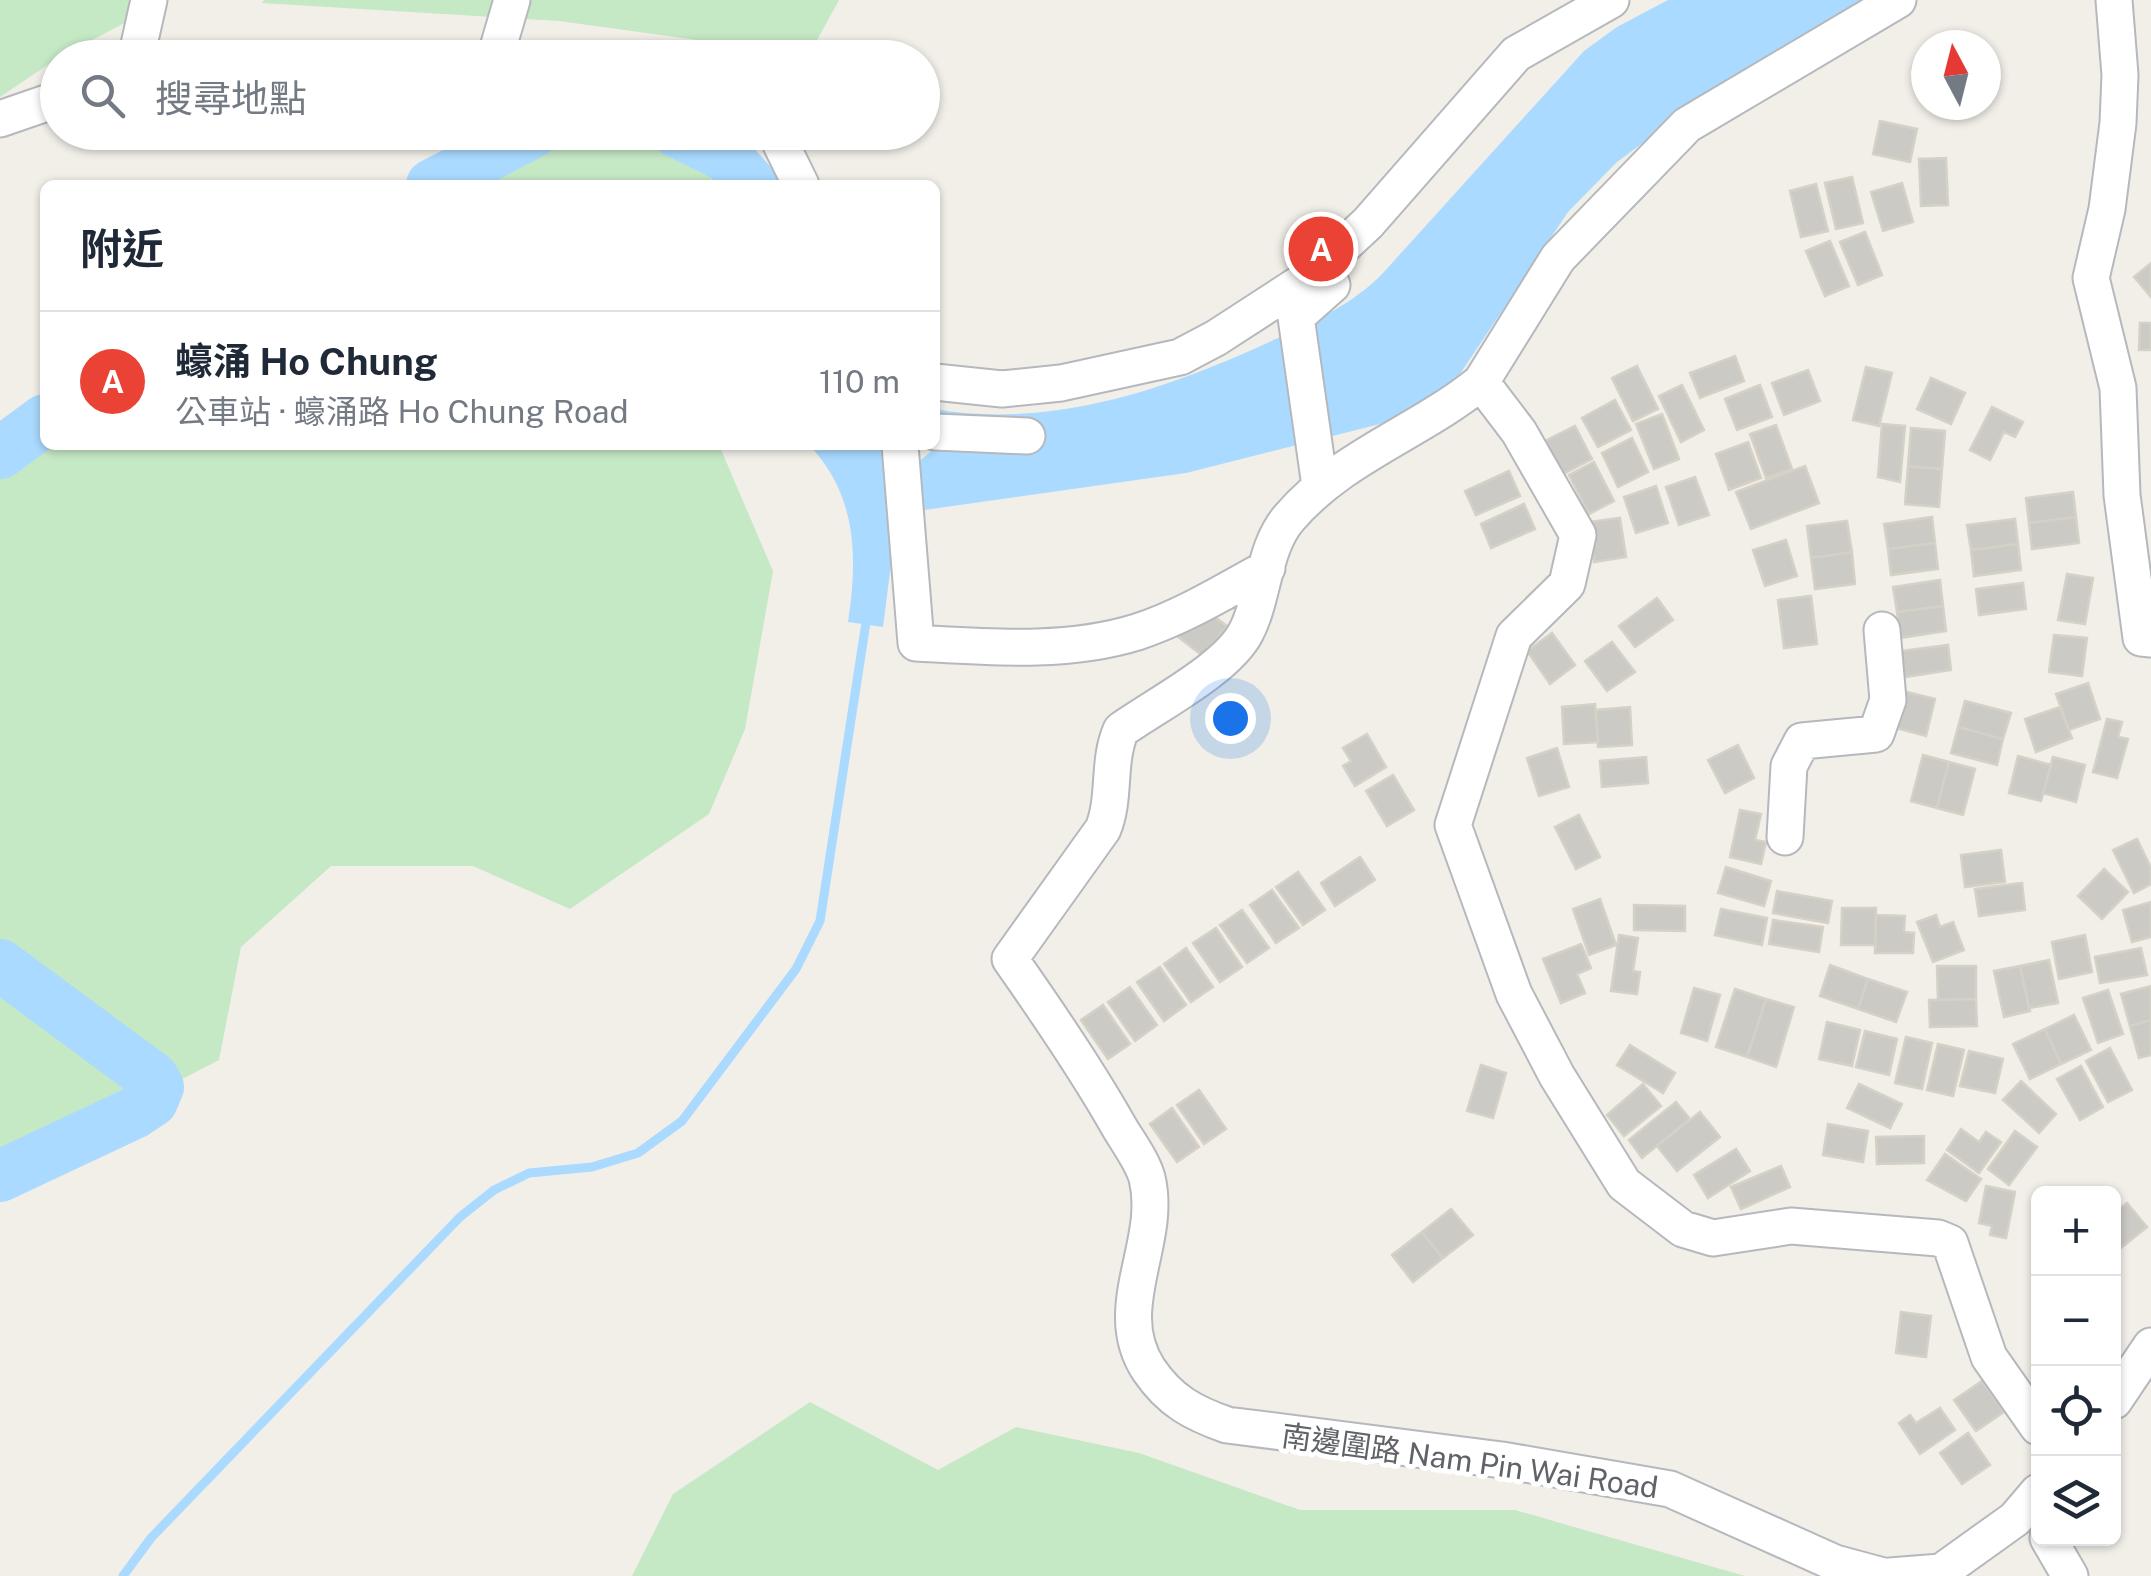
<!DOCTYPE html>
<html lang="zh-TW">
<meta charset="utf-8">
<style>
:root{--surface:#fff;--page:#f2f2f3;--text:#1f2937;--muted:#747a83;--line:#e0e1e3;--accent:#ea4335}
body{margin:0;font-family:"Public Sans","Noto Sans TC",sans-serif;background:var(--page);color:var(--text)}
.controls{position:absolute;right:30px;bottom:30px;display:grid;overflow:hidden;border-radius:15px;box-shadow:0 2px 8px #0004}
.controls button{width:90px;height:90px;display:grid;place-items:center;padding:0;border:0;border-bottom:2px solid var(--line);background:var(--surface);color:var(--text);font:50px sans-serif}
.compass{position:absolute;left:1911px;top:30px;width:90px;height:90px;border-radius:50%;background:var(--surface);box-shadow:0 2px 8px #0004;rotate:353deg}
.you{position:absolute;left:1230px;top:718px;width:35px;height:35px;margin:-25px;border:8px solid #fff;border-radius:50%;background:#1a73e8;box-shadow:0 0 0 15px #1a73e833}
.badge{display:grid;place-items:center;width:65px;height:65px;border-radius:50%;background:var(--accent);color:#fff;font-size:32px;font-weight:700}
.pin{position:absolute;translate:-50% -50%;border:5px solid #fff;box-shadow:0 2px 10px #0006}
.list{margin:0;padding:0;list-style:none}
h2{display:flex;justify-content:space-between;align-items:center;height:130px;margin:0;padding:0 40px;font-size:42px}
h2 small{font-size:32px;font-weight:400;color:var(--muted)}
.list li{display:grid;grid-template-columns:65px 1fr auto;gap:30px;align-items:center;box-sizing:border-box;height:140px;padding:0 40px;border-top:2px solid var(--line)}
.list b{display:block;font-size:38px;white-space:nowrap}
.list p{margin:0;font-size:32px;white-space:nowrap;color:var(--muted)}
.list em{font-size:32px;font-style:normal;color:var(--muted)}
.icon{flex:none;width:55px;height:55px;fill:none;stroke:currentColor;stroke-width:2;stroke-linecap:round;stroke-linejoin:round}
.map{position:relative;flex:none;width:2151px;height:1576px;overflow:hidden}
.search{position:absolute;background:var(--surface);box-shadow:0 2px 8px #0004;left:40px;top:40px;width:900px;height:110px;display:flex;align-items:center;gap:25px;box-sizing:border-box;padding:0 35px;border-radius:55px;color:var(--muted);font-size:38px}
.panel{position:absolute;background:var(--surface);box-shadow:0 2px 8px #0004;left:40px;top:180px;width:900px;height:270px;border-radius:15px}
.map>svg:first-child{display:block}
.green{fill:#c5e8c5}
.water{fill:#aadaff}
.lines{fill:none;stroke-linecap:round;stroke-linejoin:round}
.stream{stroke:#aadaff;stroke-width:9}
.river{stroke:#aadaff;stroke-width:52}
.building{fill:#cccac5;stroke:#d6d1c6;stroke-width:2.5}
.minor-casing{stroke:#b5b8bc;stroke-width:39}
.minor{stroke:#fff;stroke-width:35}
.labels{text-anchor:middle;dominant-baseline:central;stroke-width:10;stroke-linejoin:round;paint-order:stroke}
.street-label{font-size:30px;fill:#5f6368;stroke:#fff}
</style>
<div class="map">
<svg width="2151" height="1576" viewBox="0 0 2151 1576">
<rect width="100%" height="100%" fill="#f1efe8"/>
<path class="green" d="M0 0H168L58 58 0 97Z
M264 0H839L816 42 748 47 559 21 262 3Z
M502 133H645L699 152 714 185H405Z
M45 395V445H719L773 571 745 729 709 814 570 909 473 866H331L241 947 219 1060 60 1142 0 1152V428Z
M810 1402 938 1470 1016 1427 1139 1453 1300 1510H1515L1745 1576H632L673 1494Z"/>
<path class="water" d="M1668 0H1864L1724 83 1617 162 1568 212 1450 389 1421 407 1380 424 1186 473 917 511V463L939 445 935 409C1054 430 1173 387 1280 337 1318 319 1353 304 1383 273L1584 51 1617 27Z
M809 445H888L893 548 883 627 848 622C858 557 857 495 809 445Z"/>
<g class="lines">
<path class="stream" d="M123 1576 151 1538 460 1217 494 1190 529 1173 592 1167 638 1153 682 1121 796 969 820 921 867 616"/>
<path class="river" d="M677 132 726 156 752 185
M432 185 533 132
M0 453 45 420
M0 965 153 1078 158 1087 152 1101 134 1113 0 1176"/>
</g>
<path class="building" d="M1880 121 1917 129 1910 162 1873 154Z
M1946 158 1948 205 1921 206 1919 159Z
M1852 177 1863 223 1836 229 1825 183Z
M1902 183 1913 222 1883 231 1871 192Z
M1816 184 1828 231 1801 237 1790 191Z
M1865 232 1882 275 1858 285 1840 242Z
M1830 241 1849 286 1825 296 1806 251Z
M2151 263V297L2134 277Z
M2140 323H2151V350H2139Z
M1735 356 1744 381 1700 398 1690 373Z
M1637 366 1658 409 1633 421 1612 378Z
M1866 367 1892 373 1879 426 1853 420Z
M1808 370 1820 401 1784 415 1772 383Z
M1931 378 1965 393 1951 424 1917 409Z
M1682 385 1704 430 1681 442 1659 396Z
M1760 385 1772 417 1737 430 1725 399Z
M1615 400 1631 430 1598 447 1582 418Z
M1992 407 2023 422 2015 437 2004 432 1990 460 1970 450Z
M1662 414 1679 459 1654 469 1636 424Z
M1882 424 1905 426 1900 482 1878 477Z
M1776 425 1792 469 1766 478 1750 434Z
M1575 426 1592 459 1563 474 1545 441Z
M1911 428 1945 431 1942 469 1908 466Z
M1632 438 1648 472 1618 487 1602 453Z
M1748 442 1761 478 1729 490 1716 454Z
M1594 462 1614 501 1589 514 1569 475Z
M1805 466 1819 503 1751 529 1736 492Z
M1908 466 1942 469 1939 507 1905 504Z
M1509 471 1520 496 1476 515 1465 491Z
M1695 477 1709 515 1679 525 1666 487Z
M1656 486 1668 523 1636 533 1624 497Z
M2073 492 2076 517 2029 523 2026 498Z
M1524 504 1535 529 1491 548 1481 524Z
M1932 517 1935 543 1888 549 1884 524Z
M2076 517 2079 543 2032 549 2029 523Z
M1620 518 1626 557 1594 562 1589 522Z
M2015 519 2018 544 1971 550 1967 525Z
M1847 521 1852 552 1811 558 1807 526Z
M1786 540 1797 576 1765 586 1753 550Z
M1935 543 1938 569 1891 575 1888 549Z
M2018 544 2021 570 1974 576 1971 550Z
M1852 552 1855 584 1815 589 1811 558Z
M2067 574 2093 578 2085 624 2058 620Z
M1940 580 1943 606 1897 612 1893 587Z
M2023 583 2026 609 1979 615 1976 589Z
M1811 596 1817 644 1784 648 1778 600Z
M1657 598 1673 620 1635 647 1619 626Z
M1200 606 1227 626 1204 657 1177 636Z
M1943 606 1946 631 1900 638 1897 612Z
M1552 633 1575 665 1550 684 1527 651Z
M2054 635 2087 638 2082 676 2049 672Z
M1612 642 1635 672 1607 691 1585 661Z
M1948 645 1951 670 1905 677 1901 651Z
M2088 683 2100 719 2069 730 2056 694Z
M1903 691 1935 699 1926 736 1893 727Z
M1965 701 2011 713 2003 739 1958 727Z
M1595 704 1598 742 1564 744 1562 707Z
M1630 707 1632 745 1598 747 1596 710Z
M2060 707 2072 738 2036 752 2025 719Z
M2107 719 2122 722 2118 737 2128 739 2117 778 2093 772Z
M1958 727 2003 739 1997 765 1951 753Z
M1367 734 1386 767 1355 786 1343 766 1351 761 1343 748Z
M1738 745 1754 778 1725 793 1708 760Z
M1557 748 1569 787 1539 796 1527 758Z
M1923 755 1949 762 1937 808 1911 801Z
M2018 756 2051 765 2041 801 2009 793Z
M1646 757 1648 783 1602 787 1600 761Z
M2053 757 2085 765 2076 802 2043 793Z
M1949 762 1975 769 1963 815 1937 808Z
M1393 775 1414 810 1387 826 1366 791Z
M1740 810 1761 814 1755 840 1766 842 1761 864 1730 857Z
M1579 815 1600 857 1576 869 1555 827Z
M2137 839 2151 868V884L2134 893 2113 850Z
M2001 850 2005 882 1965 887 1961 855Z
M1360 857 1375 880 1335 906 1321 883Z
M1726 867 1771 881 1764 906 1718 893Z
M2104 869 2128 892 2102 919 2078 896Z
M1298 872 1325 910 1303 925 1276 887Z
M2022 883 2025 910 1979 916 1975 889Z
M1272 890 1299 928 1276 943 1250 905Z
M1777 891 1832 901 1828 923 1773 913Z
M1600 899 1616 945 1589 955 1573 909Z
M2151 902V937L2132 942 2123 910Z
M1634 905 1685 906V931L1634 930Z
M1842 908H1876L1875 945H1841Z
M1721 909 1767 918 1762 945 1715 935Z
M1242 910 1269 948 1247 963 1220 925Z
M1876 915 1905 916 1904 932 1914 933 1913 953H1875Z
M1936 915 1940 927 1953 922 1964 950 1933 962 1917 922Z
M1773 920 1823 927 1819 952 1769 944Z
M1216 928 1242 967 1220 982 1193 943Z
M1619 935 1638 938 1633 971 1640 972 1637 994 1611 991Z
M2085 935 2092 972 2059 979 2052 942Z
M1581 944 1591 968 1577 974 1585 993 1561 1003 1543 959Z
M1186 948 1213 987 1191 1002 1164 964Z
M2141 948 2147 975 2100 983 2095 957Z
M2049 960 2058 1003 2029 1008 2020 966Z
M1830 965 1868 979 1858 1009 1820 996Z
M1937 966H1976V999L1938 1000Z
M2020 966 2030 1011 2004 1017 1994 971Z
M1160 967 1186 1005 1164 1021 1137 982Z
M1868 979 1907 992 1896 1022 1858 1009Z
M2151 986V1020L2130 1026 2121 994Z
M1130 987 1157 1025 1135 1041 1108 1002Z
M1694 988 1720 995 1707 1041 1681 1033Z
M1735 989 1766 999 1747 1057 1716 1047Z
M2108 990 2123 1034 2098 1043 2083 998Z
M1766 999 1794 1007 1776 1067 1747 1057Z
M1976 999 1977 1026 1930 1027 1929 1000Z
M1103 1005 1130 1044 1108 1059 1081 1020Z
M2074 1015 2091 1050 2061 1064 2045 1029Z
M2151 1020V1055L2139 1058 2130 1026Z
M1827 1022 1860 1030 1852 1066 1819 1059Z
M2045 1029 2061 1064 2030 1079 2013 1044Z
M1865 1031 1897 1039 1889 1075 1856 1067Z
M1906 1037 1932 1043 1922 1089 1895 1083Z
M1938 1044 1964 1050 1953 1096 1927 1090Z
M1630 1045 1675 1073 1663 1093 1617 1065Z
M2110 1048 2132 1090 2108 1102 2086 1061Z
M1969 1051 2003 1059 1995 1093 1960 1086Z
M1481 1065 1506 1073 1493 1118 1467 1111Z
M2081 1066 2103 1107 2080 1120 2057 1079Z
M2021 1081 2056 1114 2039 1133 2003 1100Z
M1643 1084 1661 1106 1624 1136 1607 1115Z
M1859 1084 1902 1104 1890 1128 1847 1108Z
M1199 1090 1226 1129 1204 1144 1177 1105Z
M1676 1102 1690 1119 1642 1158 1629 1140Z
M1172 1108 1199 1147 1177 1162 1150 1124Z
M1700 1112 1720 1137 1677 1171 1657 1146Z
M1828 1124 1868 1131 1863 1162 1823 1155Z
M1961 1129 1979 1142 1986 1132 2001 1142 1979 1173 1947 1150Z
M2015 1131 2037 1147 2009 1185 1988 1169Z
M1924 1136V1163L1877 1164 1876 1137Z
M1736 1149 1750 1171 1708 1198 1694 1175Z
M1945 1154 1981 1179 1966 1201 1927 1180Z
M1781 1166 1790 1187 1741 1209 1731 1187Z
M1986 1186 2015 1192 2006 1238 1990 1235 1992 1226 1979 1223Z
M2127 1203 2147 1227 2116 1252 2114 1213Z
M1451 1209 1473 1235 1443 1258 1422 1232Z
M1422 1232 1443 1258 1413 1282 1392 1255Z
M1901 1312 1931 1316 1926 1357 1896 1353Z
M1982 1381 2004 1412 1976 1431 1954 1400Z
M1940 1408 1955 1430 1920 1454 1899 1423 1910 1415 1916 1423Z
M1968 1433 1990 1465 1962 1484 1940 1453Z"/>
<g class="lines">
<defs>
<path id="minor" d="M2114 0 2120 75 2118 123 2107 209 2091 278 2118 388 2122 495 2141 638 2151 639
M136 58 149 0
M495 58 512 0
M0 119 58 99
M775 132 801 185
M935 382 1002 389 1061 383 1180 357 1216 338 1310 277 1368 223 1516 54 1611 0
M1481 382 1558 258 1687 125 1898 0
M935 432 1027 436
M900 445 916 643C989 647 1066 654 1137 632 1183 617 1225 591 1267 568
M1320 486 1296 317 1332 285
M1785 837 1789 766 1802 741 1876 734 1888 700 1882 630
M2114 1401 2151 1346
M2048 1538 2070 1576
M1883 1576 1835 1563 1670 1489 1502 1460 1227 1425C1193 1413 1170 1401 1149 1370 1108 1309 1163 1243 1147 1178 1142 1160 1127 1141 1118 1125 1085 1067 1048 1013 1010 959L1103 829C1116 797 1107 762 1121 730 1156 705 1227 669 1246 632 1264 598 1263 548 1289 518 1342 456 1420 432 1481 382L1519 432 1578 535 1567 584 1514 636 1453 825 1514 994 1557 1076 1624 1184 1683 1229 1713 1238 1791 1226 1938 1238 1950 1243 1989 1357 2038 1427
M1890 1576 1941 1572 2015 1519 2038 1492"/>
</defs>
<use href="#minor" class="minor-casing"/>
<use href="#minor" class="minor"/>
</g>
<g class="labels">
<g class="street-label">
<text transform="translate(1470 1461) rotate(8)">南邊圍路 Nam Pin Wai Road</text>
</g>
</g>
</svg>
<div class="controls">
<button>+</button>
<button>−</button>
<button><svg class="icon" aria-label="locate" viewBox="0 0 24 24"><circle cx="12" cy="12" r="6"/><path d="M12 2v4M12 18v4M2 12h4M18 12h4"/></svg></button>
<button><svg class="icon" aria-label="layers" viewBox="0 0 24 24"><path d="M12 4l9 5-9 5-9-5zM3 14l9 5 9-5"/></svg></button>
</div>
<svg class="compass" viewBox="-18 -18 36 36"><path d="M0-13l5 13h-10z" fill="#e53935"/><path d="M0 13l5-13h-10z" fill="#747a83"/></svg>
<div class="you"></div>
<div class="pin badge" style="left:1321px;top:249px">A</div>
<div class="search"><svg class="icon" aria-label="search" viewBox="0 0 24 24"><circle cx="10" cy="10" r="6"/><path d="M15 15l6 6"/></svg>搜尋地點</div>
<section class="panel">
<h2>附近<small></small></h2>
<ul class="list">
<li><span class="badge">A</span><div><b>蠔涌 Ho Chung</b><p>公車站 · 蠔涌路 Ho Chung Road</p></div><em>110 m</em></li>
</ul>
</section>
</div>
